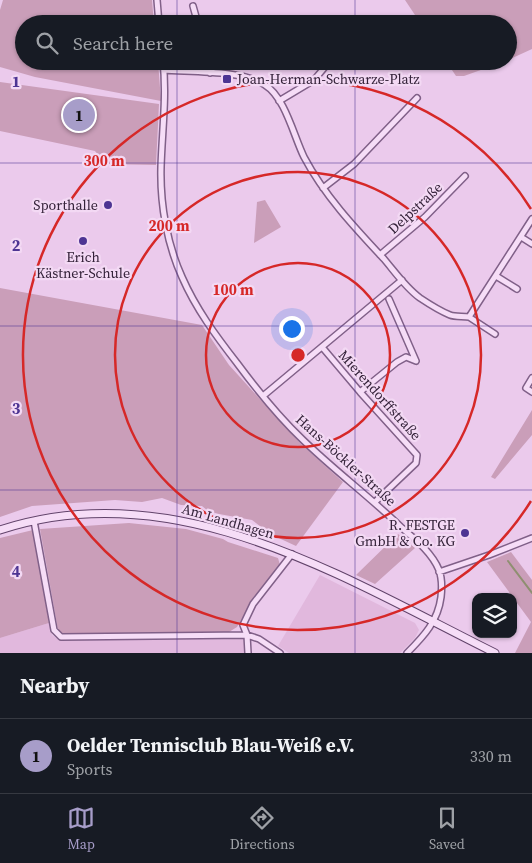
<!DOCTYPE html>
<meta charset="utf-8">
<style>
:root{--surface:#171b24;--page:#20242c;--text:#f1f3f6;--muted:#9ea1a6;--line:#363941;--accent:#a79dc9}
body{margin:0;font-family:"Source Serif 4",serif;background:var(--page);color:var(--text)}
.controls{position:absolute;right:15px;bottom:15px;display:grid;overflow:hidden;border-radius:10px;box-shadow:0 1px 4px #0004}
.controls button{width:45px;height:45px;display:grid;place-items:center;padding:0;border:0;border-bottom:1px solid var(--line);background:var(--surface);color:var(--text);font:25px sans-serif}
.you{position:absolute;left:291px;top:328px;width:18px;height:18px;margin:-12px;border:4px solid #fff;border-radius:50%;background:#1a73e8;box-shadow:0 0 0 8px #1a73e833}
.badge{display:grid;place-items:center;width:32px;height:32px;border-radius:50%;background:var(--accent);color:#111;font-size:16px;font-weight:700}
.pin{position:absolute;translate:-50% -50%;border:2px solid #fff;box-shadow:0 1px 5px #0006}
.list{margin:0;padding:0;list-style:none}
h2{display:flex;justify-content:space-between;align-items:center;height:65px;margin:0;padding:0 20px;font-size:21px}
h2 small{font-size:16px;font-weight:400;color:var(--muted)}
.list li{display:grid;grid-template-columns:32px 1fr auto;gap:15px;align-items:center;box-sizing:border-box;height:75px;padding:0 20px;border-top:1px solid var(--line)}
.list b{display:block;font-size:19px;white-space:nowrap}
.list p{margin:0;font-size:16px;white-space:nowrap;color:var(--muted)}
.list em{font-size:16px;font-style:normal;color:var(--muted)}
.icon{flex:none;width:28px;height:28px;fill:none;stroke:currentColor;stroke-width:2;stroke-linecap:round;stroke-linejoin:round}
.map{position:relative;flex:none;width:532px;height:653px;overflow:hidden}
.search{position:absolute;background:var(--surface);box-shadow:0 1px 4px #0004;left:15px;right:15px;top:15px;height:55px;display:flex;align-items:center;gap:12px;box-sizing:border-box;padding:0 18px;border-radius:28px;color:var(--muted);font-size:19px}
.sheet{height:140px;background:var(--surface)}
nav{display:flex;justify-content:space-around;align-items:center;box-sizing:border-box;height:70px;border-top:1px solid var(--line);background:var(--surface);font-size:14px;color:var(--muted)}
nav a{display:grid;justify-items:center;gap:2px}
nav .on{color:var(--accent)}
.map>svg:first-child{display:block}
.farmland{fill:#e1b8dd}
.green{fill:#ca9eb9}
.lines{fill:none;stroke-linecap:round;stroke-linejoin:round}
.stream{stroke:#8f8f71;stroke-width:2}
.street-casing{stroke:#806088;stroke-width:8}
.secondary-casing{stroke:#61436a;stroke-width:9}
.street{stroke:#f6ddf7;stroke-width:5}
.secondary{stroke:#f6ddf7;stroke-width:7}
.grid{fill:none;stroke:#4d3493;stroke-width:1;stroke-opacity:0.55}
.ring{fill:none;stroke:#d62828;stroke-width:2.5}
.poi-dot{fill:#4d3493;stroke:#f3d9f4;stroke-width:2}
.labels{text-anchor:middle;dominant-baseline:central;stroke-width:4.5;stroke-linejoin:round;paint-order:stroke}
.poi-label{font-size:14px;fill:#342239;stroke:#f3d9f4;text-anchor:end}
.street-label{font-size:14px;fill:#342239;stroke:#f3d9f4}
.grid-label{font-size:16px;text-anchor:middle;font-weight:bold;fill:#4d3493;stroke:#f3d9f4;stroke-width:4.5;stroke-linejoin:round;paint-order:stroke}
.centre{fill:#d62828;stroke:#f3d9f4;stroke-width:2.5}
.ring-label{font-size:15px;text-anchor:middle;font-weight:bold;fill:#d62828;stroke:#f3d9f4;stroke-width:4.5;stroke-linejoin:round;paint-order:stroke}
</style>
<div class="map">
<svg width="532" height="653" viewBox="0 0 532 653">
<rect width="100%" height="100%" fill="#ebcaec"/>
<path class="farmland" d="M320 575 415 623 419 630 415 638 400 653H289L278 646Z
M49 623 52 635 59 640 244 639 246 653H0V638Z"/>
<path class="green" d="M3 0H152L154 24H24V61H158L161 101 35 77 0 67V10Z
M405 0H532V49L508 60V24H421Z
M446 61H506L464 76H456Z
M0 82 159 104 156 165 104 164 95 151 0 131Z
M265 200 281 227 254 243 257 202Z
M0 288 202 325 229 365 301 444 343 482 296 546 270 534 252 520 219 514 208 511 202 506 181 505 162 498 142 502 115 500 32 506 0 517Z
M532 410V435L495 479 491 477Z
M129 523 186 529 223 539 228 542 278 558 280 565 252 601 237 627 229 632 63 634 58 630 40 529Z
M33 530 49 623 0 638V538Z
M398 534 415 548 375 584 356 575Z
M511 552 532 580V653H515L531 622 487 562Z"/>
<g class="lines">
<path class="stream" d="M508 561 532 593"/>
<defs>
<path id="street" d="M157 0 159 24
M193 6 198 24
M163 61C167 96 162 132 161 167 160 204 167 244 182 277 196 309 216 336 237 363 257 390 279 417 303 440 335 471 370 497 402 528 416 540 432 553 439 570 442 578 442 588 441 597 438 621 424 636 407 653
M209 61 210 73
M164 70C191 72 244 70 265 85 285 97 294 137 304 157 324 195 355 228 384 259 395 272 406 288 420 298 429 304 440 311 450 315 455 317 463 316 469 317L532 219
M279 101 314 80 330 61
M323 188 354 164 417 98
M521 237 532 244
M380 255 425 217 465 176
M496 276 517 289
M469 317 495 334
M322 347 360 392 417 455 416 463 375 502
M532 378 526 388 532 392
M360 392 397 362 406 357 416 361 389 299
M263 396 402 280
M34 521 54 630 61 637 247 635 259 639 280 653
M439 572 489 555 532 538
M248 653 247 635 243 625 253 604 292 554"/>
<path id="secondary" d="M0 530C176 472 344 578 495 653"/>
</defs>
<use href="#street" class="street-casing"/>
<use href="#secondary" class="secondary-casing"/>
<use href="#street" class="street"/>
<use href="#secondary" class="secondary"/>
</g>
<path class="grid" d="M177 0V24M355 0V24M177 61V653M355 61V653M0 163H532M0 326H532M0 490H532"/>
<g class="ring">
<circle cx="298" cy="355" r="92"/>
<circle cx="298" cy="355" r="183"/>
<path d="M531 501A275 275 0 1 1 531 209"/>
</g>
<g class="poi-dot">
<rect x="222" y="74" width="10" height="10" rx="2.5"/>
<circle cx="108" cy="205" r="5"/>
<circle cx="83" cy="241" r="5"/>
<circle cx="465" cy="533" r="5"/>
</g>
<g class="labels">
<g class="poi-label">
<text x="237" y="79" text-anchor="start">Joan-Herman-Schwarze-Platz</text>
<text x="98" y="205">Sporthalle</text>
<text x="83" y="257" text-anchor="middle">Erich<tspan x="83" dy="16">Kästner-Schule</tspan></text>
<text x="455" y="525">R. FESTGE<tspan x="455" dy="16">GmbH &amp; Co. KG</tspan></text>
</g>
<g class="street-label">
<text transform="translate(415 208) rotate(-43)">Delpstraße</text>
<text transform="translate(380 395) rotate(48)">Mierendorffstraße</text>
<text transform="translate(346 460) rotate(42)">Hans-Böckler-Straße</text>
<text transform="translate(228 521) rotate(16)">Am Landhagen</text>
</g>
</g>
<g class="grid-label">
<text x="16" y="87">1</text>
<text x="16" y="251">2</text>
<text x="16" y="414">3</text>
<text x="16" y="577">4</text>
</g>
<circle cx="298" cy="355" r="8" class="centre"/>
<g class="ring-label">
<text x="104" y="166">300 m</text>
<text x="169" y="231">200 m</text>
<text x="233" y="295">100 m</text>
</g>
</svg>
<div class="controls">
<button><svg class="icon" aria-label="layers" viewBox="0 0 24 24"><path d="M12 4l9 5-9 5-9-5zM3 14l9 5 9-5"/></svg></button>
</div>
<div class="you"></div>
<div class="pin badge" style="left:79px;top:115px">1</div>
<div class="search"><svg class="icon" aria-label="search" viewBox="0 0 24 24"><circle cx="10" cy="10" r="6"/><path d="M15 15l6 6"/></svg>Search here</div>
</div>
<section class="sheet">
<h2>Nearby<small></small></h2>
<ul class="list">
<li><span class="badge">1</span><div><b>Oelder Tennisclub Blau-Weiß e.V.</b><p>Sports</p></div><em>330 m</em></li>
</ul>
</section>
<nav>
<a class="on"><svg class="icon" aria-label="map" viewBox="0 0 24 24"><path d="M3 6l6-2 6 2 6-2v14l-6 2-6-2-6 2zM9 4v14M15 6v14"/></svg>Map</a>
<a><svg class="icon" aria-label="directions" viewBox="0 0 24 24"><path d="M12 3l9 9-9 9-9-9zM9 14v-3h6M13 9l2 2-2 2"/></svg>Directions</a>
<a><svg class="icon" aria-label="saved" viewBox="0 0 24 24"><path d="M7 4h10v16l-5-4-5 4z"/></svg>Saved</a>
</nav>
